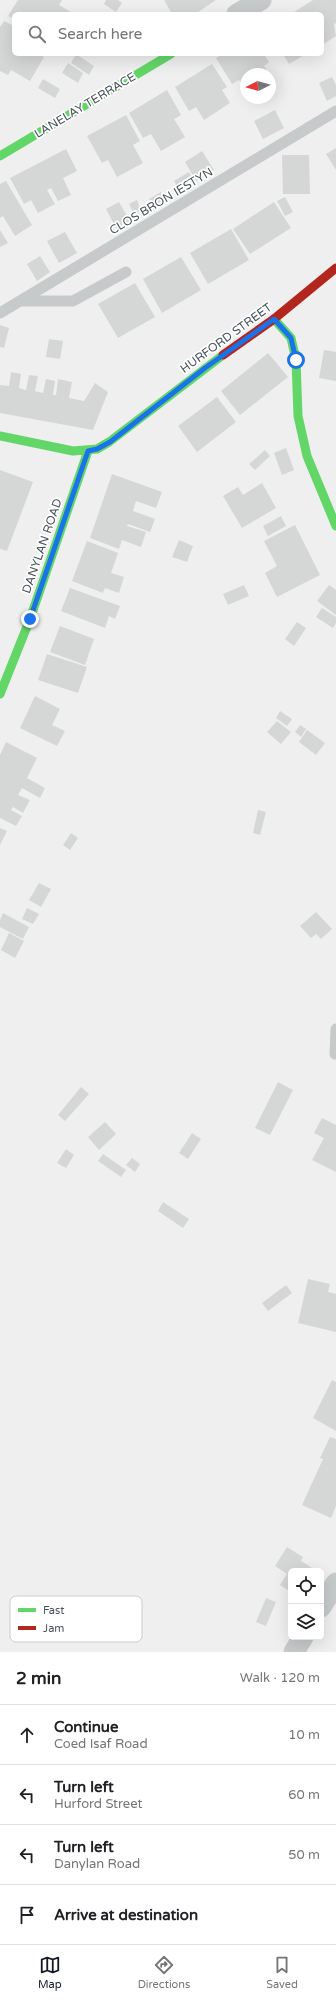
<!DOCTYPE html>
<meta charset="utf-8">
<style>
:root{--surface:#fff;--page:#f6f6f6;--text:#202124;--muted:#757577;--line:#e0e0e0;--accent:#111827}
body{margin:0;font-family:"Varela Round",sans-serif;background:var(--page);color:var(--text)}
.controls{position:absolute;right:12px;bottom:12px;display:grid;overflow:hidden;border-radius:6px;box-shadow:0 4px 16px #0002}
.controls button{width:36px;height:36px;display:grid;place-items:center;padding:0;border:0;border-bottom:1px solid var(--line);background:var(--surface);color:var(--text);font:20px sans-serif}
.compass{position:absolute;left:240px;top:68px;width:36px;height:36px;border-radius:50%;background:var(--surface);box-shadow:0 4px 16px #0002;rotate:264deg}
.stop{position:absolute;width:12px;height:12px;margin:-9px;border:3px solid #1a73e8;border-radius:50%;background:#fff}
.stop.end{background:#1a73e8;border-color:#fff;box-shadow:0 1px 4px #0008}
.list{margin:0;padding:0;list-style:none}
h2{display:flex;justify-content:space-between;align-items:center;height:52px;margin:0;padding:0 16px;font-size:17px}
h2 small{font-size:13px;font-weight:400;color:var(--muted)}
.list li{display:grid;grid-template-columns:26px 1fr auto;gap:12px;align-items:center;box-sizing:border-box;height:60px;padding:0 16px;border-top:1px solid var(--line)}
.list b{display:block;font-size:15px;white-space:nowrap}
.list p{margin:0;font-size:13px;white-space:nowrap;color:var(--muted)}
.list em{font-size:13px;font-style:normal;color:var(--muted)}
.icon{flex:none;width:22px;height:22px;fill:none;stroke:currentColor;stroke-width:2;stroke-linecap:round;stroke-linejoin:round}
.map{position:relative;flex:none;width:336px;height:1652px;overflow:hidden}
.search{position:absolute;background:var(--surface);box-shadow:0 4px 16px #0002;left:12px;right:12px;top:12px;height:44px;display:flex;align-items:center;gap:10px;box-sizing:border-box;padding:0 14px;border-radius:6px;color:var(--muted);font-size:15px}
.sheet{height:292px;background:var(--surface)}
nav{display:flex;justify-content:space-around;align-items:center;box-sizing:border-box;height:56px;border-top:1px solid var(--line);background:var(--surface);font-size:11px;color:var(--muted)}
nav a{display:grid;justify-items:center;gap:2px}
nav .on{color:var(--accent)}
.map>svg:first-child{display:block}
.building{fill:#d5d7d7}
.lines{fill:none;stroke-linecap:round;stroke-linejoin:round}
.lane{stroke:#c6cacb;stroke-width:11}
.street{stroke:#c6cacb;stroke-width:21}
.fast{stroke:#63d668;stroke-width:9}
.jam{stroke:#b3261e;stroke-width:9}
.route{stroke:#1a73e8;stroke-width:5}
.labels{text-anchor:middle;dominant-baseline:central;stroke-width:3.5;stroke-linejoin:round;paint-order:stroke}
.street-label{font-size:12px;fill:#47545a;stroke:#fff}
.key{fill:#fff;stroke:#c8ccce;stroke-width:1}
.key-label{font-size:11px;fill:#47545a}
</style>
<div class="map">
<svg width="336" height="1652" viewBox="0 0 336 1652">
<rect width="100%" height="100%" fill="#efefef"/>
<path class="building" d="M18 0H62L59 5 74 14H14V19L8 16Z
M106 0H118L122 3 116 12 104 4Z
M164 0H216L195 14H172Z
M313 0H336V23L334 24 336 36 322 45V14H291Z
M4 21 14 26V54H39L44 57 30 81 11 70 8 75 0 71V27Z
M76 54 94 66 89 75 71 63Z
M223 54H264L269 62 264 66 269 74H246V91L239 80 232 84 216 58Z
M283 54H306L289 64Z
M68 63 83 73 78 83 62 73Z
M212 64 227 87 222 90 230 103 204 120 196 107 189 111 175 87Z
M332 77 336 85V96L327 101 319 83Z
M43 79 60 89 55 98 38 88Z
M167 90 181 115 174 119 185 137 161 151 151 134 143 138 129 113Z
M275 110 284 128 263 139 254 121Z
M126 115 140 141 133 145 143 163 117 177 108 160 102 163 87 136Z
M336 148V170L326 154Z
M66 149 77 171 63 178 71 195 58 201 51 188 47 190 55 204 38 213 31 200 24 204 10 178Z
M202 151 214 170 196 181 185 162Z
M282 155H309L310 194H283Z
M189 172 195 184 181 192 174 181Z
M6 181 32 225 15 236 3 216 0 218V184Z
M161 192 165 200 153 206 149 199Z
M285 197 293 212 285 216 277 201Z
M137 200 141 211 134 214 129 204Z
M119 202 130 221 116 228 106 209Z
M274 202 291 228 250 254 233 229Z
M231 229 249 260 208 284 190 253Z
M0 230 8 243 0 247Z
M65 232 77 253 59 263 47 241Z
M40 256 50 272 37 281 27 264Z
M181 257 201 290 162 313 143 279Z
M135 283 155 317 118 338 98 304Z
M0 325 9 328 4 348 0 347Z
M49 339 63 341 60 359 46 357Z
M324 350 336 352V381L319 378Z
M268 353 288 377 240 415 221 391Z
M11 372 21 374 19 388 26 390 29 375 38 376 35 391 43 393 46 379 55 381 53 395H56L58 379 72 382 69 398 84 401 95 383 108 392 93 430 0 413V385L9 386Z
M217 397 236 422 197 452 178 426Z
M286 448 294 470 282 475 274 453Z
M265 450 270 456 255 470 249 464Z
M0 470 33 482 7 551 0 549Z
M112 474 162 492 156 508 136 501 133 511 155 519 150 532 128 524 127 526 146 532 141 547 122 540 119 549 90 538Z
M262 483 276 508 242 528 223 496 238 487 243 495Z
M281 516 286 526 268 536 263 526Z
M295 525 320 575 277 597 265 573 277 566 264 541Z
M179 540 193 546 187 562 172 557Z
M87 541 118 553 111 573 124 577 119 593 105 588 103 593 72 581Z
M244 585 249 596 228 605 223 594Z
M329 585 336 590V615L317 601Z
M70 588 120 606 115 619 109 616 105 628 61 611Z
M322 608 336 617V623L333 628 316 617Z
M297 622 306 628 294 646 285 639Z
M60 626 94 639 85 665 50 652Z
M47 654 87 667 78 693 38 680Z
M35 696 60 709 52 725 65 731 57 746 20 728Z
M280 711 292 719 287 726 276 718Z
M277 721 291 732 281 744 267 732Z
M300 725 306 729 301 737 295 732Z
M307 730 325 743 316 755 299 742Z
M6 742 37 758 27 778 45 788 40 798 22 788 18 795 30 800 23 813 13 807 11 810 22 816 16 826 0 818V755Z
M258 810 266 812 260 835 253 833Z
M0 828 7 831 0 845Z
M71 833 78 838 70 850 63 845Z
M39 883 51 889 41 907 29 900Z
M27 908 39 914 33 924 22 919Z
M316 912 332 929 321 939 316 934 311 938 300 926Z
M3 913 29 927 23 939 0 927V920Z
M9 933 24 941 15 958 1 950Z
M278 1082 293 1090 270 1135 255 1128Z
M81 1087 89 1094 65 1121 58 1115Z
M322 1118 336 1125V1172L312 1160 324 1138 314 1133Z
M105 1122 116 1134 99 1150 88 1137Z
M192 1133 201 1139 188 1159 179 1153Z
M66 1149 74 1155 66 1168 57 1163Z
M103 1154 126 1170 121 1177 98 1161Z
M132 1158 140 1164 135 1172 126 1165Z
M163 1202 189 1219 183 1228 158 1211Z
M308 1279 330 1284 328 1292 336 1294V1332L298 1323Z
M286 1285 292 1293 268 1311 262 1303Z
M332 1380 336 1382V1431L313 1418Z
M330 1437 336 1439V1506L331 1518 302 1505 323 1459 320 1458Z
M287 1547 303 1557 301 1561 317 1571H291V1592L280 1585 287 1574 275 1566Z
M266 1598 276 1602 266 1626 256 1622Z"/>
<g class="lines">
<path class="lane" d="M21 301H73L126 272
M0 313 336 111
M335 1054 336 1029"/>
<path class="street" d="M237 14 261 0
M321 1607 336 1583
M294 1652 303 1637"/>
<path class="fast" d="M0 156 171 54
M274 319 291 338 296 360 298 416 307 456 336 526
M0 436 73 451 97 449 109 442 223 355
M0 694 30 619 88 451"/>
<path class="jam" d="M223 355 274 319 336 268"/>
</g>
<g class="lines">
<path class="route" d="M30 619 88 451 97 449 110 442 205 368 274 319 291 338 296 360"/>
</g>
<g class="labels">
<g class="street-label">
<text transform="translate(85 105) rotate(-31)">LANELAY TERRACE</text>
<text transform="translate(161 201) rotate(-31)">CLOS BRON IESTYN</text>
<text transform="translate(226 338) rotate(-36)">HURFORD STREET</text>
<text transform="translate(42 546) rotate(-71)">DANYLAN ROAD</text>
</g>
</g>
<rect x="10" y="1596" width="132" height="46" rx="6" class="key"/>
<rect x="18" y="1608" width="18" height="4" fill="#63d668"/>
<rect x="18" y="1626" width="18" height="4" fill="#b3261e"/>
<g class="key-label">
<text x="43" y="1614">Fast</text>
<text x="43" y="1632">Jam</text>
</g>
</svg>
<div class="controls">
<button><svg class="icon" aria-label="locate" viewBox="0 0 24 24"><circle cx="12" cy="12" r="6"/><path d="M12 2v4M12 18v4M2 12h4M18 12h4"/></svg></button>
<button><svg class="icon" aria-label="layers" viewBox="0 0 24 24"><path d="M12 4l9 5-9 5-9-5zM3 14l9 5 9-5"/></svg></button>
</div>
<svg class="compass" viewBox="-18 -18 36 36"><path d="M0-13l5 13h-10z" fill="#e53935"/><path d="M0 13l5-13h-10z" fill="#757577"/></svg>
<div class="stop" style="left:296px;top:360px"></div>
<div class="stop end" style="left:30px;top:619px"></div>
<div class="search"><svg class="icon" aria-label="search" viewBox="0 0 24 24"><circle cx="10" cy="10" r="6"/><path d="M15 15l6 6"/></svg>Search here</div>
</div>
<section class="sheet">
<h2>2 min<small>Walk · 120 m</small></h2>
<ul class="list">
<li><svg class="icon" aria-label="ahead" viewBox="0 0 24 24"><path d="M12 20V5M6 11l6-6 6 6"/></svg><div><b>Continue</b><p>Coed Isaf Road</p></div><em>10 m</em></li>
<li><svg class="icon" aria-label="left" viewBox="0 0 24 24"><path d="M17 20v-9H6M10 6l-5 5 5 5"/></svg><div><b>Turn left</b><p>Hurford Street</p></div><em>60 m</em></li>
<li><svg class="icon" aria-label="left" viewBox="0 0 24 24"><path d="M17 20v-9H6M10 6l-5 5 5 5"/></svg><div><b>Turn left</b><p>Danylan Road</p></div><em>50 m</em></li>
<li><svg class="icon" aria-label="arrive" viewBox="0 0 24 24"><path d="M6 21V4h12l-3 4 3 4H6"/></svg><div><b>Arrive at destination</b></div></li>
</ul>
</section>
<nav>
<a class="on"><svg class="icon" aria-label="map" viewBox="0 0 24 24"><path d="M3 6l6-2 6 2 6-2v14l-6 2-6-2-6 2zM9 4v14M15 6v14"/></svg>Map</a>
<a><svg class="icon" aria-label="directions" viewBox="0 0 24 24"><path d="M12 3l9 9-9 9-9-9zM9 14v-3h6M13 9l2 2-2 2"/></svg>Directions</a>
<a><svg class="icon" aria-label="saved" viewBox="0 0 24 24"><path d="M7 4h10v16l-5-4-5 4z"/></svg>Saved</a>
</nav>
